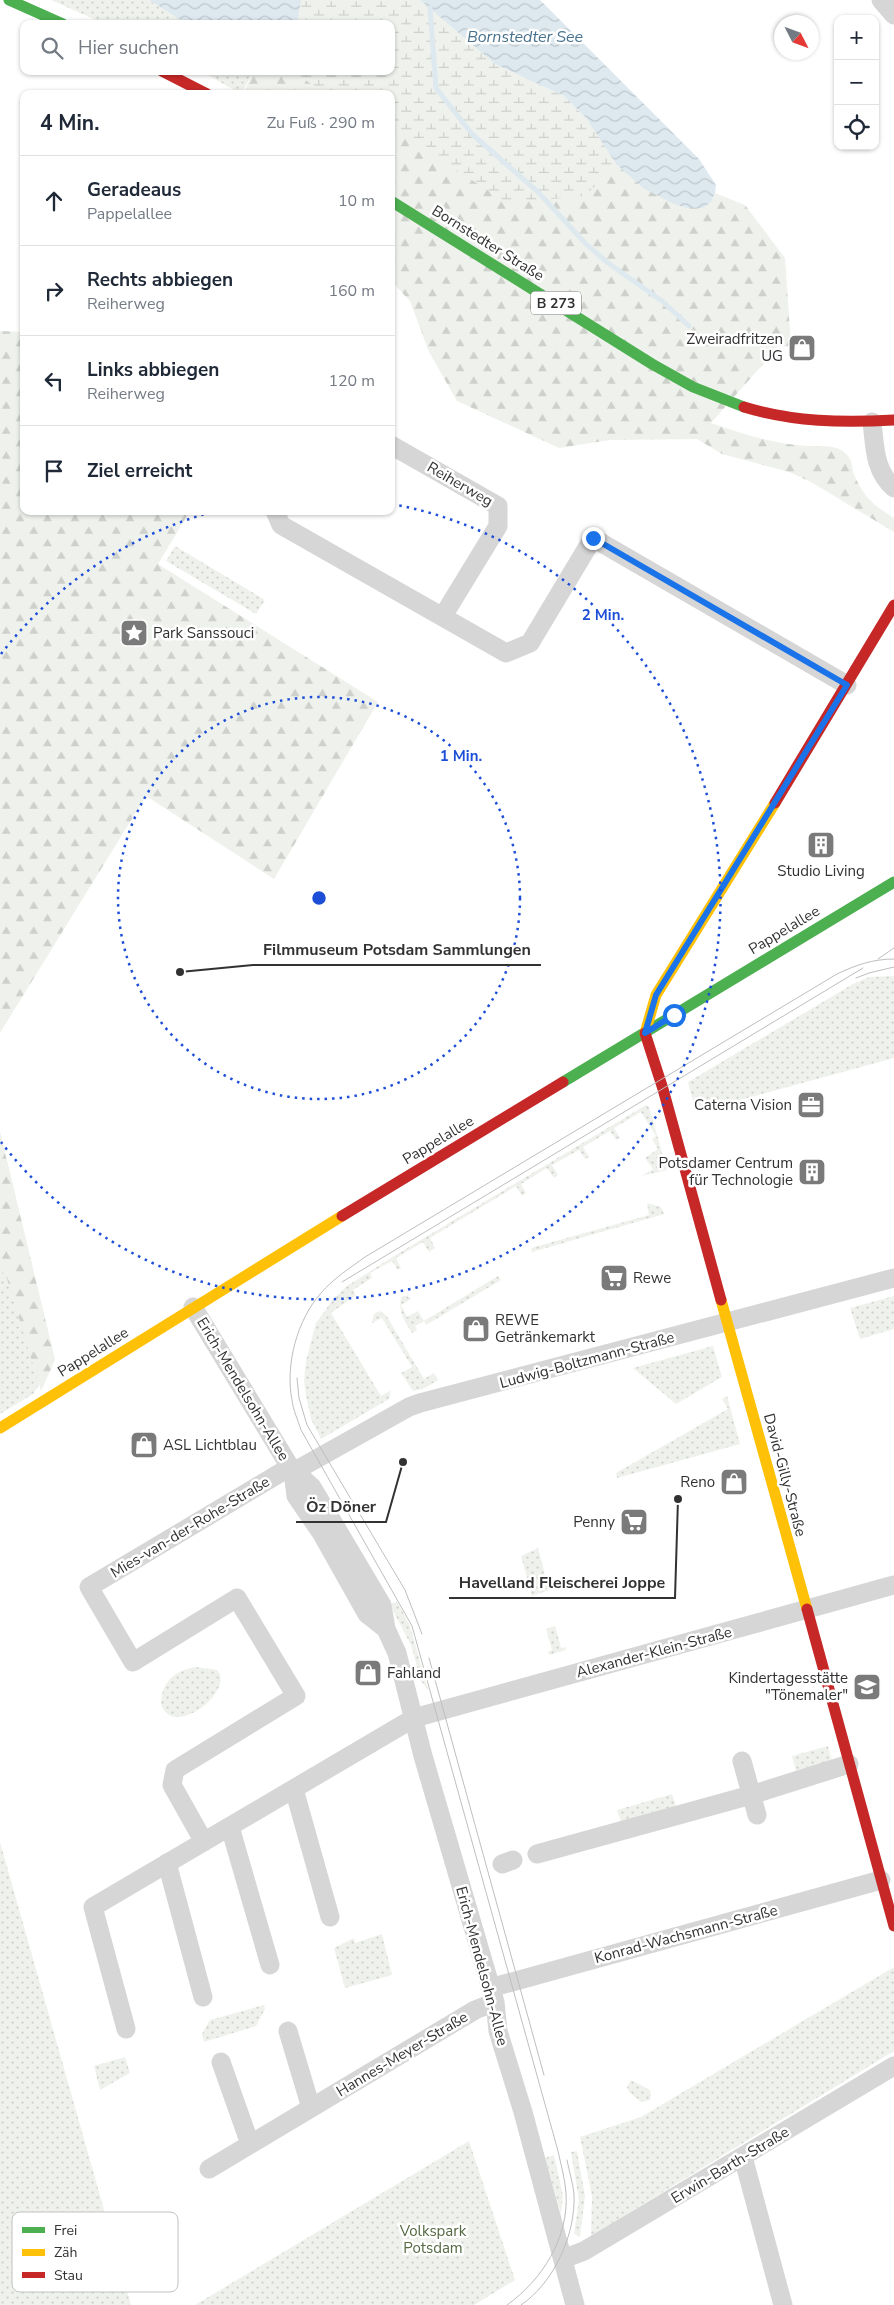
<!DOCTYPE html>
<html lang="de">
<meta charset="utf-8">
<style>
:root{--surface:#fff;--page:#f6f6f7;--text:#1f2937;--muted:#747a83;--line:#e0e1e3}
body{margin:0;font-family:"Nunito Sans",sans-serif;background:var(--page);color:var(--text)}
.controls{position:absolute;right:15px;top:15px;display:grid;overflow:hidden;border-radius:10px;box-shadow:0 1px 4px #0004}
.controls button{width:45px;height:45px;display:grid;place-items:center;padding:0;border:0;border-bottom:1px solid var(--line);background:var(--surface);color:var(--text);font:25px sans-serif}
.compass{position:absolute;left:774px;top:15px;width:45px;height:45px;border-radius:50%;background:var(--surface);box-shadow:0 1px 4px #0004;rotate:132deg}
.stop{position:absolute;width:15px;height:15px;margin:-11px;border:4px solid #1a73e8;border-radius:50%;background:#fff}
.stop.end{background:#1a73e8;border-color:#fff;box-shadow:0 1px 5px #0008}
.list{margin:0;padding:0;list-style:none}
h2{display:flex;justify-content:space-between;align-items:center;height:65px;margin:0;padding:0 20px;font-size:21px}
h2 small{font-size:16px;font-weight:400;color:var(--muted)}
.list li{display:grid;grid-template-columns:32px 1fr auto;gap:15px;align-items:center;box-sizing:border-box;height:90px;padding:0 20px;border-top:1px solid var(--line)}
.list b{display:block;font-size:19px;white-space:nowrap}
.list p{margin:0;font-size:16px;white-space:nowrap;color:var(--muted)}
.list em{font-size:16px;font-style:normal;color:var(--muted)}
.icon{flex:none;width:28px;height:28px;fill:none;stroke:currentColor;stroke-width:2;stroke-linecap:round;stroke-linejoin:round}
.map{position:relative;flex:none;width:894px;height:2305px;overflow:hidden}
.search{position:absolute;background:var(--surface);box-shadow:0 1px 4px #0004;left:20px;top:20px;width:375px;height:55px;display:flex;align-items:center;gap:12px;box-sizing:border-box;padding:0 18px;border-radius:10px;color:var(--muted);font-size:19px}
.panel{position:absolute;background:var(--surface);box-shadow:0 1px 4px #0004;left:20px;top:90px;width:375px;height:425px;border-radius:10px}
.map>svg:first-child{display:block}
.grass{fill:url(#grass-dots)}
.forest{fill:url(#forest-firs)}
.wetland{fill:url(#wetland-marsh)}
.water{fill:url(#water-waves)}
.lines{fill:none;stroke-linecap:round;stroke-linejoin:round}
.stream{stroke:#dde8ef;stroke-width:5}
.street{stroke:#d6d6d6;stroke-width:19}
.fast{stroke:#4caf50;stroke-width:11}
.slow{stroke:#ffc107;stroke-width:11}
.jam{stroke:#c62828;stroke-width:11}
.tram{stroke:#bebebe;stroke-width:1}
.route{stroke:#1a73e8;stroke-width:6}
.ring{fill:none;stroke:#1d4ed8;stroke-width:2.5;stroke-dasharray:2.5 5}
.labels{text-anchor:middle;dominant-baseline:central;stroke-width:5;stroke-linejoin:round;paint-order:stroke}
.shield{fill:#fff;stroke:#707070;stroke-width:1}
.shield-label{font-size:14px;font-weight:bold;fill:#323232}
.street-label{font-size:15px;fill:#323232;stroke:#fff}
.poi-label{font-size:15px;fill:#323232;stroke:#fff;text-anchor:end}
.park-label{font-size:15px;fill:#556a43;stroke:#fff}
.water-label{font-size:16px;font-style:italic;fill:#47718d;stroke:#fff}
.key{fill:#fff;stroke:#c2c2c2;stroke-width:1}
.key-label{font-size:14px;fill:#323232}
.centre{fill:#1d4ed8;stroke:#fff;stroke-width:2.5}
.ring-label{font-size:15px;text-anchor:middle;font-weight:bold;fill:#1d4ed8;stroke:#fff;stroke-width:5;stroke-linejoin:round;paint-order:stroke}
.leader{fill:none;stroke:#323232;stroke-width:2}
.callout-dot{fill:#323232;stroke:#fff;stroke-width:2}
.callout-label{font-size:16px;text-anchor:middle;font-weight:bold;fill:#323232;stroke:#fff;stroke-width:5;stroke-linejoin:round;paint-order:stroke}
</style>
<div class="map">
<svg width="894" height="2305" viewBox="0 0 894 2305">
<defs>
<pattern id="grass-dots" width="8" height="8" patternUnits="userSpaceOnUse" patternTransform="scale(1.25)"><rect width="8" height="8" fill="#eff2ec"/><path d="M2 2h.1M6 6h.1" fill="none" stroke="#cdd0cb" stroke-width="1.8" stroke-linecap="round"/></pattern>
<pattern id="forest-firs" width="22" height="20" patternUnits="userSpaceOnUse" patternTransform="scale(1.25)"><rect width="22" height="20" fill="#eff2ec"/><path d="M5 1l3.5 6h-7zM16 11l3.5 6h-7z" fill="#cdd0cb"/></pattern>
<pattern id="wetland-marsh" width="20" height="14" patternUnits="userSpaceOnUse" patternTransform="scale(1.25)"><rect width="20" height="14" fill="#eff2ec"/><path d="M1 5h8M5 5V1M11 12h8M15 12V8" fill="none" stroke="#cdd0cb"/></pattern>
<pattern id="water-waves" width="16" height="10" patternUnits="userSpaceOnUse" patternTransform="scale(1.25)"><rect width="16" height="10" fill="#dde8ef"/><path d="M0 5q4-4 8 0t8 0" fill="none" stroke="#bec7cd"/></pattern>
</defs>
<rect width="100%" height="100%" fill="#fff"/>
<path class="grass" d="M51 0H149L187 24H105Z
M201 71H251L253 73 241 94Z
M175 546 265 600 256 614 166 561Z
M894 976V1058L696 1112 688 1082 853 984 869 977Z
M646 1105 649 1107 667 1170 641 1176 653 1169 645 1158 658 1149 652 1139 656 1136 641 1112 614 1128 620 1138 616 1140 610 1131 583 1147 589 1157 585 1159 579 1150 552 1165 558 1175 554 1178 547 1168 521 1184 526 1193 522 1196 516 1186 430 1238 435 1248 429 1252 423 1242 396 1258 401 1268 398 1270 392 1261 370 1273 372 1278 353 1290 356 1295 331 1313 381 1396 391 1390 389 1399 321 1439 311 1419 306 1396 304 1381 306 1361 316 1323 334 1298 347 1286 399 1253Z
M0 1132 55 1360 33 1394 0 1414Z
M647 1203 661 1207 664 1214 532 1252 531 1248 649 1215Z
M498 1276 501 1280 426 1325 424 1321 415 1326 417 1330 412 1333C405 1322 397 1310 402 1296H407L411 1299 401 1305 407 1317 418 1311 424 1321Z
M894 1296V1329L860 1339 850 1308Z
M379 1311 386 1315 424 1379 434 1373 438 1380 423 1389 413 1391 401 1373 412 1367 382 1318 372 1323 374 1314Z
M713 1346 722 1377 676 1404 633 1368Z
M727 1396 740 1444 617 1478 616 1473 728 1409 722 1399Z
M538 1548 549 1590 532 1596 521 1556Z
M397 1601 410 1626 428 1690 421 1681 411 1645 390 1605Z
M555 1626 561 1648 566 1647V1650L549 1655 548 1652 552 1650 546 1629Z
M196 1667 217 1670 220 1674C222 1684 218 1691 211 1699 203 1709 175 1727 164 1710 160 1706 161 1700 162 1695 166 1677 179 1670 196 1667Z
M828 1746 832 1761 796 1771 792 1756Z
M672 1794 677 1809 622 1825 617 1810Z
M0 1842 131 2305H0Z
M382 1934 392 1975 345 1988 334 1948 354 1938 355 1943Z
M894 1967V2051L591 2236 592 2196 580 2137 641 2117Z
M264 2005 265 2009 256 2026 204 2042 202 2034 210 2020Z
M125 2057 130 2073 100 2090 94 2066Z
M631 2080 650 2090 651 2095 650 2100 641 2102 629 2092 627 2087Z
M469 2141 515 2280 474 2305H195Z
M577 2151 585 2196 580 2237 574 2234 579 2200 571 2152Z
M554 2155 563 2196 561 2214 545 2158Z"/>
<path class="forest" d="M301 0H420L495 64 711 202 715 193 745 205 785 258 791 346 778 347 711 423C743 434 774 444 808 446 820 447 836 444 845 453 854 460 851 468 855 477 866 500 874 505 894 518V532L811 482 789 472 722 454 697 439 610 440 559 448 457 401 429 352 410 301 391 281V94H243L253 73 391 71V24H297Z
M0 331 24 332V511H190L158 564 378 702 274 879 146 796 0 1033Z
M0 1132 55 1360 41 1391 5 1272 0 1274Z"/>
<path class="wetland" d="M301 0H420L495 64 564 96 586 118 617 165 585 196 508 203 391 129V94H324L294 71H391V24H297Z"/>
<path class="water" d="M149 0H301L297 24H187Z
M420 0H540L699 159 716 185 715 193 711 202 703 208H687L674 204 643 188 617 165 586 118 564 96 495 64Z"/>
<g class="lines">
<path class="stream" d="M430 8 436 88 472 134 538 192 586 244 608 263 662 301 689 326"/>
<path class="street" d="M881 0 894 15
M872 422C875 447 874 470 894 488
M391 445 498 506V526L443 616
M275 511 281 525 506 653 530 643 593 538 847 685
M193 1307 290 1467 312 1487 382 1605 386 1629 397 1653 423 1756 495 2002 498 2031 523 2112 575 2305
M293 1472 409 1407 420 1403 894 1278
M293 1472 296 1496 322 1534 367 1614 386 1629
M742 1761 757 1815
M294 1789 330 1917
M230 1827 270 1965
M204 1842 172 1785 175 1770 296 1696 237 1598 133 1662 89 1587 290 1467
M537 1854 751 1795 849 1764
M167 1863 203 1997
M502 1864 513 1860
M490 1988 881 1880
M126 2029 93 1907 414 1718 894 1585
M288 2031 311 2108
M221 2062 250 2144
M743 2157 783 2305
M209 2169 475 2010 495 2002
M563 2259 584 2251 894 2066"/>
<path class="fast" d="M9 0 63 24
M391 201 652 364 693 387 744 407
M563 1082 894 882"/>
<path class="slow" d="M645 1033 656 995 775 803
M721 1300 807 1609
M0 1428 342 1216"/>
<path class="jam" d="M162 71 207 94
M744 407C793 422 843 423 894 420
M775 803 894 605
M645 1033 663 1089 721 1300
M342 1216 563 1082
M807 1609 894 1926"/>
<path class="tram" d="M878 959 894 948
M856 978 869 973 894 967
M342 1282 863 968
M297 1378 299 1398 307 1425 405 1590 422 1634
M429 1658 544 2075
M507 2305C542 2280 569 2238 566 2193 565 2179 561 2165 558 2151L412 1626 301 1430C298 1420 293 1410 292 1400 285 1365 297 1320 321 1293 334 1278 350 1268 365 1257L837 974C856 965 873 959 894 959
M521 2305C554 2283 576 2234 574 2194 573 2183 569 2171 567 2160"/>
</g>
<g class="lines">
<path class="route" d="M593 538 847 685 656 995 645 1033 674 1015"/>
</g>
<g class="ring">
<circle cx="319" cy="898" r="201"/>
<path d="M1 654A401 401 0 0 1 212 512M392 504A401 401 0 1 1 1 1142"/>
</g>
<defs>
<symbol id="shop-square" viewBox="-11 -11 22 22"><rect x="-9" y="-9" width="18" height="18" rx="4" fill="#7a7a7a" stroke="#fff"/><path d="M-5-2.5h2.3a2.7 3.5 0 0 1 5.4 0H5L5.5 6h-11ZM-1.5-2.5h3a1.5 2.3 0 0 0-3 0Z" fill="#fff"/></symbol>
<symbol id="sight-square" viewBox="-11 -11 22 22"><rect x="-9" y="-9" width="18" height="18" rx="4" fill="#7a7a7a" stroke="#fff"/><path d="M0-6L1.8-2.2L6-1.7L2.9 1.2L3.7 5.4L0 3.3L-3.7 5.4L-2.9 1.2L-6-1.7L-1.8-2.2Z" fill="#fff"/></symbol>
<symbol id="building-square" viewBox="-11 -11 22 22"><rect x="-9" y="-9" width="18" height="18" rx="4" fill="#7a7a7a" stroke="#fff"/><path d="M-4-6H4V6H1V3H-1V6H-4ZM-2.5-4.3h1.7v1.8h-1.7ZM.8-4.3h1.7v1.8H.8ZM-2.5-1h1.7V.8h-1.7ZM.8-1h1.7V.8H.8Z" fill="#fff"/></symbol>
<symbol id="office-square" viewBox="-11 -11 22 22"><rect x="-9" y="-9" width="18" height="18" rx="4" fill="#7a7a7a" stroke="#fff"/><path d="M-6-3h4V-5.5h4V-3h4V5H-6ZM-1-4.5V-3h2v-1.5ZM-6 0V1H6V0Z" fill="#fff"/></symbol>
<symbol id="supermarket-square" viewBox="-11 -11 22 22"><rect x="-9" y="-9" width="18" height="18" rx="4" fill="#7a7a7a" stroke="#fff"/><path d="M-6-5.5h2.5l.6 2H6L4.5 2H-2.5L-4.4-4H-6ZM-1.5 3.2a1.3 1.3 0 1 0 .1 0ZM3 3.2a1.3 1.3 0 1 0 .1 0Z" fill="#fff"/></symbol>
<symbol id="school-square" viewBox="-11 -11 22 22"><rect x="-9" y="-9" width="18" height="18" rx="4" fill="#7a7a7a" stroke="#fff"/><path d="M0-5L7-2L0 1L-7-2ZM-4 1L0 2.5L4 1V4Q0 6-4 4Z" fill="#fff"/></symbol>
</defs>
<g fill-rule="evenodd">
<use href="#shop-square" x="786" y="332" width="32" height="32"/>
<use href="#sight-square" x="118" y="617" width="32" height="32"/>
<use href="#building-square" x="805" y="829" width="32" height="32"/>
<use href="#office-square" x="795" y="1089" width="32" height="32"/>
<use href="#building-square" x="796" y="1156" width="32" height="32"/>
<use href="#supermarket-square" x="598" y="1262" width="32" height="32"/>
<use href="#shop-square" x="460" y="1313" width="32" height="32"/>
<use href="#shop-square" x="128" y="1429" width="32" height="32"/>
<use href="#shop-square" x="718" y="1466" width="32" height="32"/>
<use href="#supermarket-square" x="618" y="1506" width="32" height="32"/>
<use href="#shop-square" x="352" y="1657" width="32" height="32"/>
<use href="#school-square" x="851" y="1671" width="32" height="32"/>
</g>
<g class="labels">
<rect class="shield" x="531" y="291.5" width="50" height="23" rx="4"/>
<g class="shield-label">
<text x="556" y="303">B 273</text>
</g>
<g class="street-label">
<text transform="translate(488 243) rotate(32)">Bornstedter Straße</text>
<text transform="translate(460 484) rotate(30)">Reiherweg</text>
<text transform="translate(784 930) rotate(-31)">Pappelallee</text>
<text transform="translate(438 1140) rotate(-31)">Pappelallee</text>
<text transform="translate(93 1352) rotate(-32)">Pappelallee</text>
<text transform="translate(587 1360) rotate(-15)">Ludwig-Boltzmann-Straße</text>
<text transform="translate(243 1389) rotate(59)">Erich-Mendelsohn-Allee</text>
<text transform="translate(785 1475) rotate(75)">David-Gilly-Straße</text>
<text transform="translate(190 1527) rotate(-31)">Mies-van-der-Rohe-Straße</text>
<text transform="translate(654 1652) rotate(-15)">Alexander-Klein-Straße</text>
<text transform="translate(686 1934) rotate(-15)">Konrad-Wachsmann-Straße</text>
<text transform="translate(482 1966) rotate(75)">Erich-Mendelsohn-Allee</text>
<text transform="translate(402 2054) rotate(-31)">Hannes-Meyer-Straße</text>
<text transform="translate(730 2165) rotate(-31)">Erwin-Barth-Straße</text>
</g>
<g class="poi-label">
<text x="783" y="339">Zweiradfritzen<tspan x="783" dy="17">UG</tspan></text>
<text x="153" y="633" text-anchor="start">Park Sanssouci</text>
<text x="821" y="871" text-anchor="middle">Studio Living</text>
<text x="792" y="1105">Caterna Vision</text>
<text x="793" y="1163">Potsdamer Centrum<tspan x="793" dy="17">für Technologie</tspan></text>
<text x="633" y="1278" text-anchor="start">Rewe</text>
<text x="495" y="1320" text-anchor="start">REWE<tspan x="495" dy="17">Getränkemarkt</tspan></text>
<text x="163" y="1445" text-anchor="start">ASL Lichtblau</text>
<text x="715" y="1482">Reno</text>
<text x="615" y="1522">Penny</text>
<text x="387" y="1673" text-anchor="start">Fahland</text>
<text x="848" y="1678">Kindertagesstätte<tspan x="848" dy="17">"Tönemaler"</tspan></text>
</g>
<g class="park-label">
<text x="433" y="2231">Volkspark<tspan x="433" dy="17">Potsdam</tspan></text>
</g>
<g class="water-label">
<text x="525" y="37">Bornstedter See</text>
</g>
</g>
<rect x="12" y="2212" width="166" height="80" rx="8" class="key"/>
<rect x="22" y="2227" width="23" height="6" fill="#4caf50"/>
<rect x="22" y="2249" width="23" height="7" fill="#ffc107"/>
<rect x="22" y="2272" width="23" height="6" fill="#c62828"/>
<g class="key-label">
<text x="54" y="2235">Frei</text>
<text x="54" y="2257">Zäh</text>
<text x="54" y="2280">Stau</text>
</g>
<circle cx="319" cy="898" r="8" class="centre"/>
<g class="ring-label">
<text x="603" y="620">2 Min.</text>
<text x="461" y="761">1 Min.</text>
</g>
<path class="leader" d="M180 972L253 965H541M403 1462L386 1522H296M678 1499L675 1598H449"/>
<g class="callout-dot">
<circle cx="180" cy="972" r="5"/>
<circle cx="403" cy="1462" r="5"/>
<circle cx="678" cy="1499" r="5"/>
</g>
<g class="callout-label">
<text x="397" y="955">Filmmuseum Potsdam Sammlungen</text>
<text x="341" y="1512">Öz Döner</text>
<text x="562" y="1588">Havelland Fleischerei Joppe</text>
</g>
</svg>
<div class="controls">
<button>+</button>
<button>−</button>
<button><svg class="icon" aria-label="locate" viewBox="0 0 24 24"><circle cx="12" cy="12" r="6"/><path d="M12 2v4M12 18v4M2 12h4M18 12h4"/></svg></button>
</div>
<svg class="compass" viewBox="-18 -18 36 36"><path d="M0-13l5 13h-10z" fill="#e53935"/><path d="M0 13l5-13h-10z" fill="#747a83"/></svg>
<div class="stop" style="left:674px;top:1015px"></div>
<div class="stop end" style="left:593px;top:538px"></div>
<div class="search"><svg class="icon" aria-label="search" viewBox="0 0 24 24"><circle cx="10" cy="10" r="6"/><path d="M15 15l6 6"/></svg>Hier suchen</div>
<section class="panel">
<h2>4 Min.<small>Zu Fuß · 290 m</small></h2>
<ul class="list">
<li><svg class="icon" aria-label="ahead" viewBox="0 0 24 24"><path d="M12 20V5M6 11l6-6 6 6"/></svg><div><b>Geradeaus</b><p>Pappelallee</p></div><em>10 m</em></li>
<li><svg class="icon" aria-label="right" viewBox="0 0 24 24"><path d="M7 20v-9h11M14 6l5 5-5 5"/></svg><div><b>Rechts abbiegen</b><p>Reiherweg</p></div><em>160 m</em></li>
<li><svg class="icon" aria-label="left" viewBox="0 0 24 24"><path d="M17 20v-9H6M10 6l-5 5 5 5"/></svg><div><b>Links abbiegen</b><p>Reiherweg</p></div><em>120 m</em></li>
<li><svg class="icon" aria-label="arrive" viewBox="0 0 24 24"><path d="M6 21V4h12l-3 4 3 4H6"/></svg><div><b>Ziel erreicht</b></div></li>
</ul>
</section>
</div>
